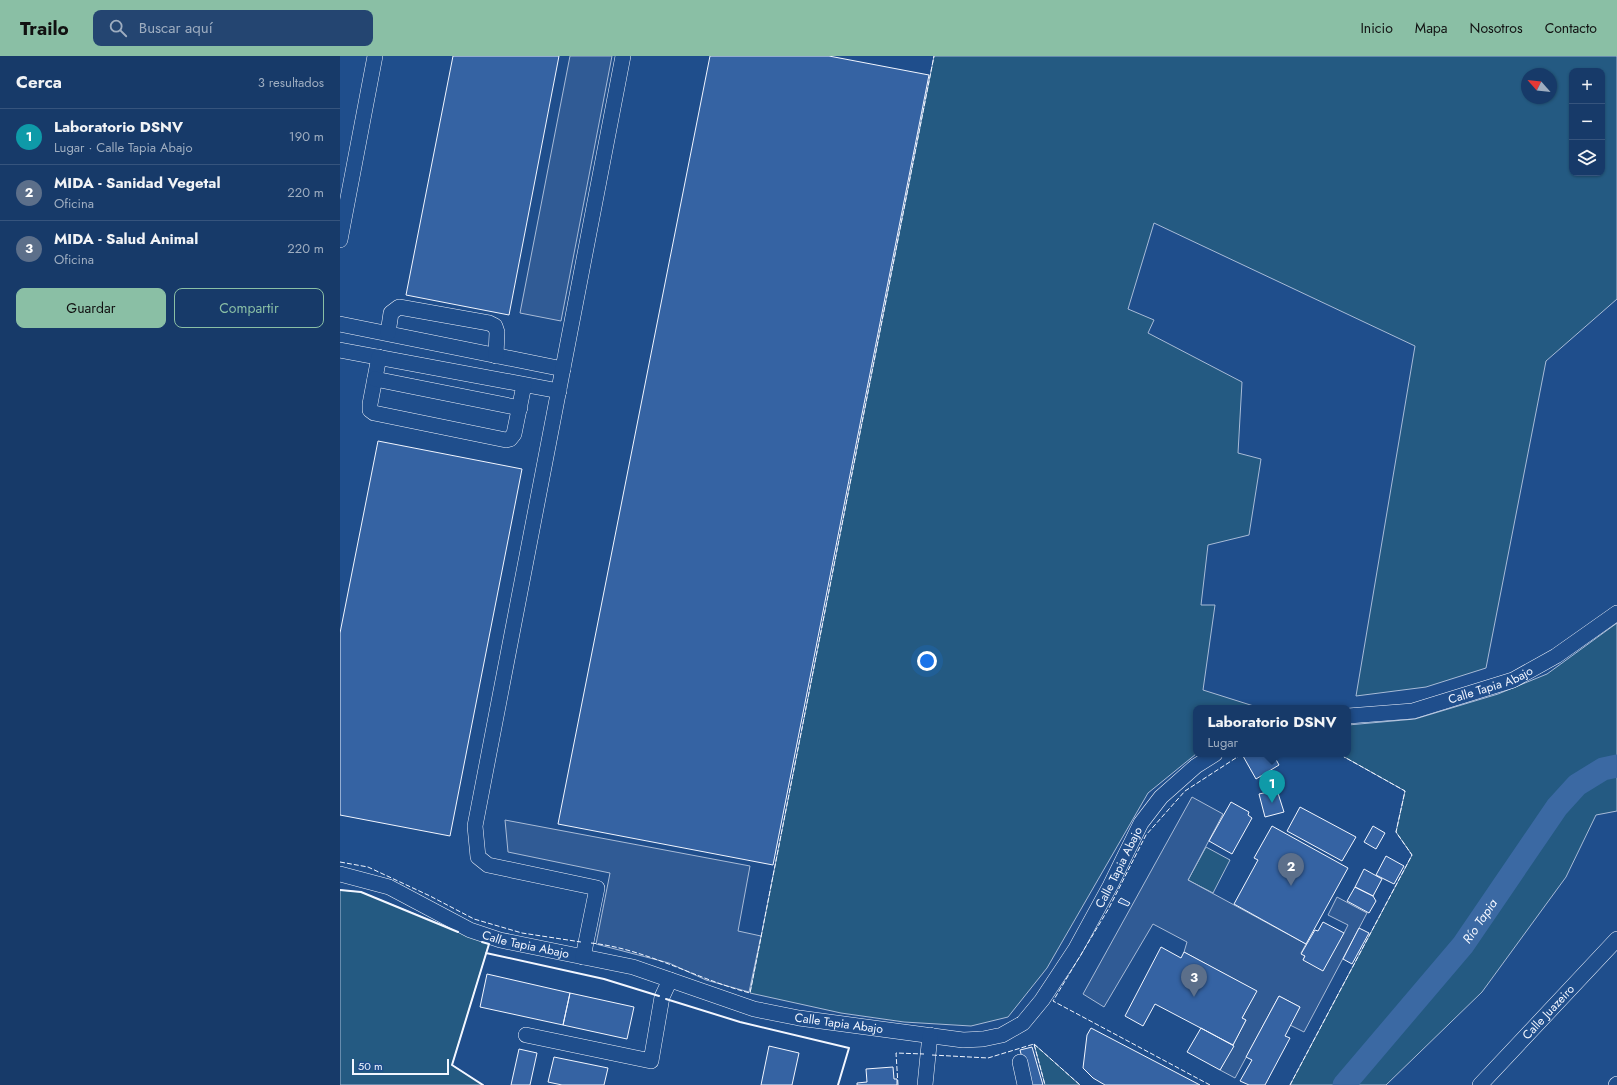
<!DOCTYPE html>
<html lang="es">
<meta charset="utf-8">
<style>
:root{--surface:#173a69;--page:#244571;--text:#f1f3f6;--muted:#9eadc0;--line:#36547d;--accent:#8abfa5}
body{margin:0;font-family:Jost,sans-serif;background:var(--page);color:var(--text)}
.controls{position:absolute;right:12px;top:12px;display:grid;overflow:hidden;border-radius:8px;box-shadow:0 1px 3px #0004}
.controls button{width:36px;height:36px;display:grid;place-items:center;padding:0;border:0;border-bottom:1px solid var(--line);background:var(--surface);color:var(--text);font:20px sans-serif}
.compass{position:absolute;left:1181px;top:12px;width:36px;height:36px;border-radius:50%;background:var(--surface);box-shadow:0 1px 3px #0004;rotate:297deg}
.scale{position:absolute;left:12px;bottom:10px;width:97px;box-sizing:border-box;padding-left:4px;border:2px solid #f2f6ff;border-top:0;font-size:11px;line-height:14px;white-space:nowrap;color:#f2f6ff;-webkit-text-stroke:3px #1f4e8c;paint-order:stroke}
.you{position:absolute;left:587px;top:605px;width:14px;height:14px;margin:-10px;border:3px solid #fff;border-radius:50%;background:#1a73e8;box-shadow:0 0 0 6px #1a73e833}
.badge{display:grid;place-items:center;width:26px;height:26px;border-radius:50%;background:var(--accent);color:#fff;font-size:13px;font-weight:700}
.pin{position:absolute;translate:-50% -33px;filter:drop-shadow(0 1px 2px #0008)}
.pin::after{content:'';position:absolute;top:21px;width:14px;height:12px;background:inherit;clip-path:polygon(0 0,100% 0,50% 100%)}
.popup{position:absolute;left:853px;top:649px;width:158px;height:52px;box-sizing:border-box;display:grid;place-content:center;border-radius:8px;background:var(--surface);filter:drop-shadow(0 1px 3px #0005);font-size:13px;white-space:nowrap;color:var(--muted)}
.popup b{font-size:15px;color:var(--text)}
.popup::after{content:'';position:absolute;left:50%;top:100%;margin-left:-8px;border:8px solid transparent;border-top-color:var(--surface)}
.list{margin:0;padding:0;list-style:none}
h2{display:flex;justify-content:space-between;align-items:center;height:52px;margin:0;padding:0 16px;font-size:17px}
h2 small{font-size:13px;font-weight:400;color:var(--muted)}
.list li{display:grid;grid-template-columns:26px 1fr auto;gap:12px;align-items:center;box-sizing:border-box;height:56px;padding:0 16px;border-top:1px solid var(--line)}
.list b{display:block;font-size:15px;white-space:nowrap}
.list p{margin:0;font-size:13px;white-space:nowrap;color:var(--muted)}
.list em{font-size:13px;font-style:normal;color:var(--muted)}
.actions{display:flex;gap:8px;padding:12px 16px}
.actions a{flex:1;padding:9px 0;border:1px solid var(--accent);border-radius:8px;text-align:center;font-size:14px;color:var(--accent)}
.actions .main{background:var(--accent);color:#111}
.icon{flex:none;width:22px;height:22px;fill:none;stroke:currentColor;stroke-width:2;stroke-linecap:round;stroke-linejoin:round}
.map{position:relative;flex:none;width:1277px;height:1029px;overflow:hidden}
header{display:flex;align-items:center;gap:24px;box-sizing:border-box;height:56px;padding:0 20px;background:var(--accent);color:#111}
header strong{font-size:19px}
nav{display:flex;gap:22px;margin-inline-start:auto;font-size:14px}
.search{width:280px;height:36px;background:var(--page);display:flex;align-items:center;gap:10px;box-sizing:border-box;padding:0 14px;border-radius:8px;color:var(--muted);font-size:15px}
main{display:flex}
aside{flex:1;background:var(--surface)}
.map>svg:first-child{display:block}
.green{fill:#245a82;stroke:#a8bbd7;fill-rule:evenodd}
.parking{fill:#305b95;stroke:#a8bbd7}
.lines{fill:none;stroke-linecap:round;stroke-linejoin:round}
.river{stroke:#3b69a3;stroke-width:23}
.building{fill:#3563a3;stroke:#f2f6ff}
.minor-casing{stroke:#f2f6ff;stroke-width:16}
.minor{stroke:#1f4e8c;stroke-width:15}
.fence{stroke:#f2f6ff;stroke-width:1;stroke-dasharray:5 2;stroke-linecap:butt}
.wall{stroke:#f2f6ff;stroke-width:2}
.labels{text-anchor:middle;dominant-baseline:central;stroke-width:3;stroke-linejoin:round;paint-order:stroke}
.street-label{font-size:12px;fill:#f2f6ff;stroke:#1f4e8c}
.water-label{font-size:13px;font-style:italic;fill:#f2f6ff;stroke:#1f4e8c}
</style>
<header>
<strong>Trailo</strong>
<div class="search"><svg class="icon" aria-label="search" viewBox="0 0 24 24"><circle cx="10" cy="10" r="6"/><path d="M15 15l6 6"/></svg>Buscar aquí</div>
<nav><a>Inicio</a><a>Mapa</a><a>Nosotros</a><a>Contacto</a></nav>
</header>
<main>
<aside>
<h2>Cerca<small>3 resultados</small></h2>
<ul class="list">
<li><span class="badge" style="background:#0f9aa8">1</span><div><b>Laboratorio DSNV</b><p>Lugar · Calle Tapia Abajo</p></div><em>190 m</em></li>
<li><span class="badge" style="background:#5c6f8a">2</span><div><b>MIDA - Sanidad Vegetal</b><p>Oficina</p></div><em>220 m</em></li>
<li><span class="badge" style="background:#5c6f8a">3</span><div><b>MIDA - Salud Animal</b><p>Oficina</p></div><em>220 m</em></li>
</ul>
<div class="actions"><a class="main">Guardar</a><a>Compartir</a></div>
</aside>
<div class="map">
<svg width="1277" height="1029" viewBox="0 0 1277 1029">
<rect width="100%" height="100%" fill="#1f4e8c"/>
<path class="green" d="M594 0H1277V243L1206 305 1146 612 1086 631 1016 640 1075 290 814 167 788 253 814 264 808 277 902 326 898 397 921 403 909 479 868 489 861 549H875L863 634 920 652H856V698L808 737 707 912 668 961 631 970 564 966 501 957 410 937ZM1232 15H1262V117H1232ZM1187 18H1211V42H1187Z
M1277 567V755L1256 759 1226 821 1142 936 1046 1029H950L1072 799 1056 776 1065 735 999 698H1008V669L1075 663 1158 638 1207 618Z
M866 791 890 804 873 837 848 824Z
M0 834 21 836 149 888 112 1009 143 1029H0Z
M694 988 740 1029H705Z"/>
<path class="parking" d="M230 0H272L221 265 180 257Z
M852 741 883 758 848 824 966 888 961 897 965 900 963 904 1004 877 1008 869 988 859 997 841 1027 857 964 976 950 969 960 951 939 940 895 1022 880 1014 906 964 902 962 916 935 844 896 847 886 813 868 764 951 743 938Z
M165 764 410 810 398 875 421 880 409 936 366 924 329 907 256 888 270 817 168 796Z"/>
<g class="lines">
<path class="river" id="s1" d="M1004 1029 1123 889 1217 751 1237 729 1263 713 1277 710"/>
</g>
<path class="building" d="M113 0H219L169 259 66 239Z
M370 0H489L589 19 433 809 218 768Z
M38 385 182 413 110 780 0 759V577Z
M906 698H933L939 709 916 723 903 700Z
M937 734 944 756 925 761 919 738Z
M891 746 909 756 908 759 912 762 892 798 869 785Z
M960 751 1016 781 1002 805 947 775Z
M932 770 1008 812 966 888 894 848 918 804 914 802Z
M1033 770 1045 777 1036 793 1024 786Z
M1046 800 1064 810 1054 828 1036 819Z
M1024 813 1042 823 1033 840 1015 831Z
M1015 831 1033 840 1036 845 1029 857 1007 845Z
M781 842 790 847 788 850 778 846Z
M983 866 1004 877 983 915 963 904 965 900 961 898 975 874 978 875Z
M1019 872 1029 877 1012 908 1003 903Z
M821 891 841 902 844 896 917 935 902 962 906 964 893 989 815 948 803 970 785 960Z
M147 918 230 937 223 969 140 951Z
M230 937 294 951 287 983 223 969Z
M939 940 960 951 945 980 950 982 925 1029H909L900 1025 912 1004 906 1001Z
M751 972 860 1029H765L753 1022 743 1012 747 979Z
M861 972 894 990 880 1014 847 996Z
M429 990 459 997 452 1029H421Z
M692 991 703 1029H689L680 994Z
M179 993 197 997 190 1029H171Z
M214 1001 268 1012 264 1029H222L208 1026Z
M553 1011 554 1023H557V1029H517V1027L527 1026 526 1013Z"/>
<g class="lines">
<defs>
<g id="minor">
<path d="M0 184 35 0"/>
<path d="M0 268 223 313"/>
<path d="M48 277 51 257 59 251 149 267 155 270 157 276 156 300"/>
<path d="M0 294 219 335"/>
<path d="M39 301 30 348V354L34 357 166 384 170 383 174 378 184 329"/>
<path d="M35 323 180 352"/>
<path id="s2" d="M1008 660 1073 655 1173 624 1216 600 1277 557"/>
<path id="s3" d="M0 818 49 831 130 874 160 884 293 911 414 953 459 962 623 984 643 983 662 979 683 967 702 944 735 894 770 830 801 767 821 741 856 710 875 698"/>
<path d="M243 901 257 832 148 809 138 801 135 770 283 0"/>
<path d="M186 979 311 1005 322 941 330 924"/>
<path d="M680 1006 685 1029"/>
<path d="M585 1029 590 979"/>
<path id="s4" d="M1140 1029 1277 883"/>
<path d="M1276 1029 1277 1028"/>
</g>
</defs>
<use href="#minor" class="minor-casing"/>
<use href="#minor" class="minor"/>
<path class="fence" d="M0 806 28 811 90 840 134 863 182 877 241 886
M251 887C307 893 356 923 410 937L594 0
M694 988 740 1029
M592 999 648 1002 694 988 705 1029
M558 1029 556 997 584 998
M870 1029 713 945 769 852 806 779 845 735 902 698
M950 1029 1072 799 1056 776 1065 735 999 698"/>
<path class="wall" d="M0 834 21 836 118 876
M142 886 149 888 112 1009 143 1029
M146 897 264 923 319 940
M326 943 400 966 509 992 498 1029"/>
</g>
<g class="labels">
<g class="street-label">
<text stroke="none"><textPath href="#s2" startOffset="147">Calle Tapia Abajo</textPath></text>
<text stroke="none"><textPath href="#s3" startOffset="896">Calle Tapia Abajo</textPath></text>
<text stroke="none"><textPath href="#s3" startOffset="200">Calle Tapia Abajo</textPath></text>
<text stroke="none"><textPath href="#s4" startOffset="100">Calle Juazeiro</textPath></text>
<text stroke="none"><textPath href="#s3" startOffset="524">Calle Tapia Abajo</textPath></text>
</g>
<g class="water-label">
<text stroke="none"><textPath href="#s1" startOffset="213">Río Tapia</textPath></text>
</g>
</g>
</svg>
<div class="controls">
<button>+</button>
<button>−</button>
<button><svg class="icon" aria-label="layers" viewBox="0 0 24 24"><path d="M12 4l9 5-9 5-9-5zM3 14l9 5 9-5"/></svg></button>
</div>
<svg class="compass" viewBox="-18 -18 36 36"><path d="M0-13l5 13h-10z" fill="#e53935"/><path d="M0 13l5-13h-10z" fill="#9eadc0"/></svg>
<div class="scale">50 m</div>
<div class="you"></div>
<div class="pin badge" style="left:932px;top:747px;background:#0f9aa8">1</div>
<div class="popup"><b>Laboratorio DSNV</b>Lugar</div>
<div class="pin badge" style="left:951px;top:830px;background:#5c6f8a">2</div>
<div class="pin badge" style="left:854px;top:941px;background:#5c6f8a">3</div>
</div>
</main>
